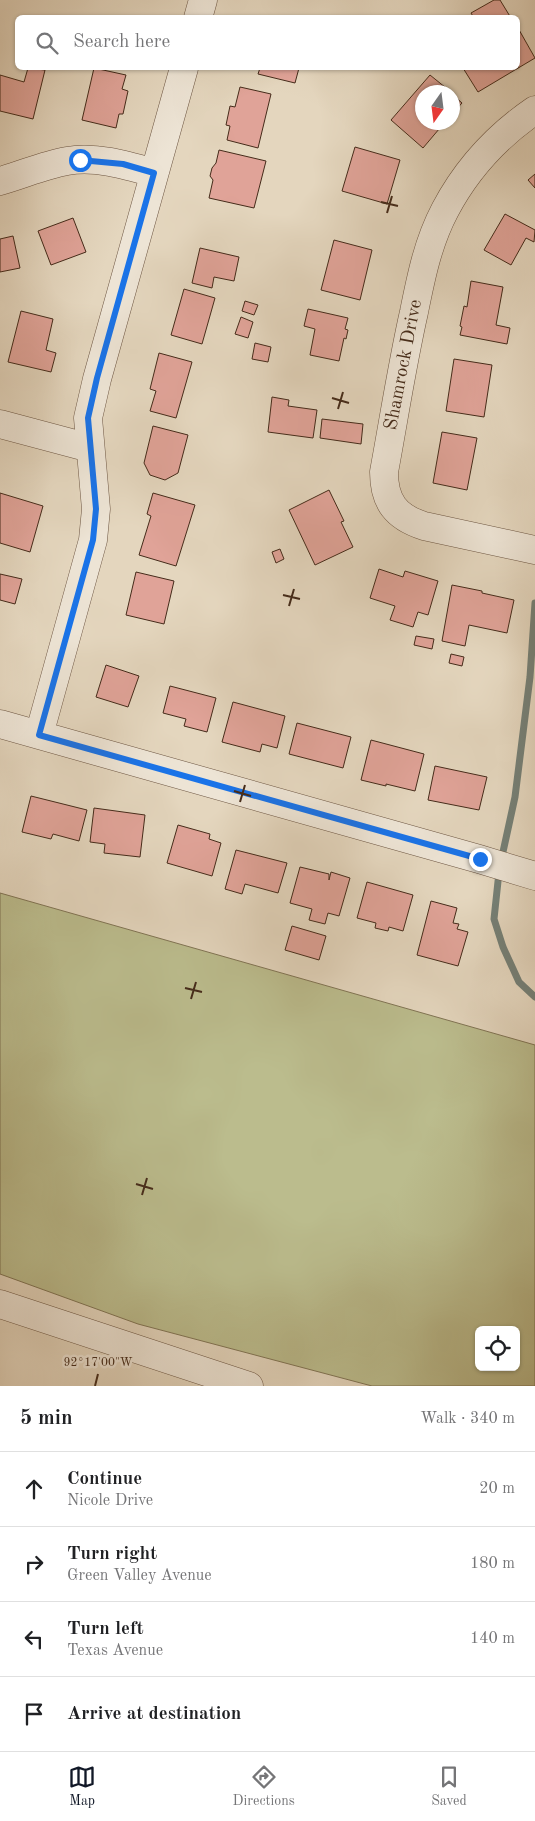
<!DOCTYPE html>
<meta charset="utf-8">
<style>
:root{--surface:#fff;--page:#f2f2f2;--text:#202124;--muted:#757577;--line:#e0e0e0;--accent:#111827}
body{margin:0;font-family:"Old Standard TT",serif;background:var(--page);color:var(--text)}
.controls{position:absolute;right:15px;bottom:15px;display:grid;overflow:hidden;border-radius:8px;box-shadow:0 1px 4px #0004}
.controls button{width:45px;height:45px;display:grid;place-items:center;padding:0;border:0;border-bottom:1px solid var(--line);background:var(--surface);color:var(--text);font:25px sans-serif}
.compass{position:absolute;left:415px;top:85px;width:45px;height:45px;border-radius:50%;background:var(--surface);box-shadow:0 1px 4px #0004;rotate:194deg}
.stop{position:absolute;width:15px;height:15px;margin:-11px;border:4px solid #1a73e8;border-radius:50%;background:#fff}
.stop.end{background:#1a73e8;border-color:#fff;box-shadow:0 1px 5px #0008}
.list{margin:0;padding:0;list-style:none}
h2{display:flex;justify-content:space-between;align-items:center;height:65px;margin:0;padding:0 20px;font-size:21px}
h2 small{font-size:16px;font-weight:400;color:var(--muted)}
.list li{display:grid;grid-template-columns:32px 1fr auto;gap:15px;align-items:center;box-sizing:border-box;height:75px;padding:0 20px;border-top:1px solid var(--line)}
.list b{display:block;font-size:19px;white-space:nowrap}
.list p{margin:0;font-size:16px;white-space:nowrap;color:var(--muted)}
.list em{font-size:16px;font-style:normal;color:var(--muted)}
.icon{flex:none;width:28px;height:28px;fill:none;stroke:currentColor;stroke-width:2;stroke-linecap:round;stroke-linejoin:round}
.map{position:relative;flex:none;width:535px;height:1386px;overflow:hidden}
.search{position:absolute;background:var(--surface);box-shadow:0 1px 4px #0004;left:15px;right:15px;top:15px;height:55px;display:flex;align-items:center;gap:12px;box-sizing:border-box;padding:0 18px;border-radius:8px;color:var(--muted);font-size:19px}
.sheet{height:365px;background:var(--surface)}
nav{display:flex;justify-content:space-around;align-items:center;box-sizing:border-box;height:70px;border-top:1px solid var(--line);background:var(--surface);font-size:14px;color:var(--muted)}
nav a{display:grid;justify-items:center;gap:2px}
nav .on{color:var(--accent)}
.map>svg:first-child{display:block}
.green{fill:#bbbc8d;stroke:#807454;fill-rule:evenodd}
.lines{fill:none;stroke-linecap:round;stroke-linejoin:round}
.stream{stroke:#758077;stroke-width:7}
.building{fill:#e0a398;stroke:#452b1a}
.minor-casing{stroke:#6d5643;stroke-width:29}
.minor{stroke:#ede4d5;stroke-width:28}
.route{stroke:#1a73e8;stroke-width:6}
.ticks{fill:none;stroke:#452b1a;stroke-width:2}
.labels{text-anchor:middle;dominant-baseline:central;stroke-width:5;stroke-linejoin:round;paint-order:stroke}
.street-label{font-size:19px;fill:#452b1a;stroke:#ede4d5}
.ticks-label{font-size:12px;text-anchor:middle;fill:#452b1a;stroke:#ede4d5;stroke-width:5;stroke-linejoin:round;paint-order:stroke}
</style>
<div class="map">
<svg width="535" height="1386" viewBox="0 0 535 1386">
<rect width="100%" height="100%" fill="#e4d6be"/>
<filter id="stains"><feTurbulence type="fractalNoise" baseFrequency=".004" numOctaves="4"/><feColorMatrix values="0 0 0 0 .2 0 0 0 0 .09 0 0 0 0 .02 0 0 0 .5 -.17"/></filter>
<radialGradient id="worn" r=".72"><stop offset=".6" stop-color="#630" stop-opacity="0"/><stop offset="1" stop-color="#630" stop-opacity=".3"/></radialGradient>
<path class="green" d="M0 893 535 1045V1386H372L138 1324 0 1274ZM479 1330H516V1367H479Z"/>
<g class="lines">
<path class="stream" d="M501 861 515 797 530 677 535 603
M499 872 494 919 503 947 519 982 535 997"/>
</g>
<path class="building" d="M494 0H500L511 18H474L471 13Z
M518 28 535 58 478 92 463 68H518Z
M28 68 45 70 33 119 0 111V75L24 82Z
M94 68 126 75 122 89 128 91 123 114H119L116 128 82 120Z
M260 68H299L295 83 258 74Z
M430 75 451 92H422V122H445L423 148 391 120Z
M240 87 271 94 258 148 227 140 230 126 226 125 230 106 235 107Z
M452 94 462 103 452 114Z
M355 147 400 160 387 204 342 191Z
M219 150 266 161 254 208 209 198 213 180 210 176 212 168 216 163Z
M535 174V188L528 180Z
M505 214 535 230 534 242 526 238 511 265 484 250Z
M73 218 86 252 51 265 38 231Z
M13 236 20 268 0 272V239Z
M334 240 372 250 360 300 321 290Z
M200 248 239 257 234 281 214 277 212 288 192 283Z
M471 281 503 287 496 325 510 328 507 344 460 335 462 327 460 326 464 306 467 307Z
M184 289 215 298 202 344 171 335Z
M245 301 258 305 254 315 242 311Z
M308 309 348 318 345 329 348 330 346 339 344 338 339 361 310 355 315 329 304 326Z
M21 311 53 319 46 350 56 353 51 372 8 362Z
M241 317 253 322 248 338 235 334Z
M255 343 271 347 268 362 252 359Z
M159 353 192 362 176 418 150 411 156 391 150 389Z
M454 359 492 365 484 417 446 411Z
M272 397 289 400 288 406 317 410 313 438 268 432Z
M322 419 363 424 361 444 320 438Z
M153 426 188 435 178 473 165 480 150 475 144 463Z
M442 432 477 438 467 490 433 483Z
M329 490 344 521 341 522 353 547 315 565 289 510Z
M0 493 43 506 30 552 0 543Z
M153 493 195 505 176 566 139 555 151 516 147 514Z
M280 549 284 559 276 563 272 552Z
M379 569 403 577 405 571 438 581 428 615 418 612 413 627 390 620 395 606 370 598Z
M136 572 174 581 164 624 126 615Z
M0 574 22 579 15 604 0 600Z
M452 585 482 591V593L514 600 507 633 469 625 465 646 442 641Z
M416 636 434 639 432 649 414 645Z
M451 654 464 657 462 666 449 663Z
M106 665 139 676 128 707 96 697Z
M170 686 216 698 207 732 184 726 186 719 163 713Z
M233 702 285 716 277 748 262 744 260 752 222 742Z
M297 723 351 737 343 768 289 754Z
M371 740 424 754 415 791 386 784V786L361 780Z
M435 766 487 777 479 810 428 800Z
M31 796 87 810 79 841 53 834 51 839 22 832Z
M94 808 145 815 140 857 104 853 105 844 90 842Z
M178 825 210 834 209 839 221 843 212 876 167 863Z
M236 850 287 863 278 893 245 884 242 894 225 889Z
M300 867 329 874V880L331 872 350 878 339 916 328 913 325 924 309 920 312 909 290 903Z
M367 882 413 895 403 931 389 927 388 931 375 928 376 923 357 918Z
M431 901 457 908 453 923 459 924 457 929 468 932 458 966 417 955Z
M292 926 326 936 319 960 285 950Z"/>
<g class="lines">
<defs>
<path id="minor" d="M198 18 203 0
M535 110C497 136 466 170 445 210 428 242 421 277 414 312 402 365 394 418 384 472 384 502 396 517 424 526L535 550
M0 181C22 175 44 165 67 161 96 156 126 165 154 173
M0 424 90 448
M0 724 479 859 535 876
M39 735 93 540 96 509 88 418 97 379 184 68
M0 1304 249 1386"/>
</defs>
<use href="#minor" class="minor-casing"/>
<use href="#minor" class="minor"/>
</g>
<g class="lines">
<path class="route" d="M80 160 123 164 154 173 97 378 88 418 96 509 93 540 39 735 480 859"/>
</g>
<path class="ticks" d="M381 202 398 206M387 213 392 196M332 398 349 403M338 409 343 392M283 595 300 599M289 606 294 589M234 791 251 796M240 802 245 785M185 988 202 992M191 999 196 982M136 1184 153 1189M142 1195 147 1178M95 1386 98 1374"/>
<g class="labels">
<g class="street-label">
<text transform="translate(404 365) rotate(-79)">Shamrock Drive</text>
</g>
</g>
<g class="ticks-label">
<text x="98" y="1366">92°17'00"W</text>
</g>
<rect width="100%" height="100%" filter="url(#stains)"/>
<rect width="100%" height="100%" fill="url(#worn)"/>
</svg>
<div class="controls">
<button><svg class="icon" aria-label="locate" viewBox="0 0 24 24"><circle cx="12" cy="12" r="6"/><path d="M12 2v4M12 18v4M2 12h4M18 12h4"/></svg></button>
</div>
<svg class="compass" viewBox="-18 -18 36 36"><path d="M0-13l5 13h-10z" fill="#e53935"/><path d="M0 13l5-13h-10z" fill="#757577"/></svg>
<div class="stop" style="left:80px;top:160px"></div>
<div class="stop end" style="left:480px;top:859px"></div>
<div class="search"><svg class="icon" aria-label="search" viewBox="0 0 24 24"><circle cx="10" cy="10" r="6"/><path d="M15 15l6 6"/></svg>Search here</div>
</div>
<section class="sheet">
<h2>5 min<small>Walk · 340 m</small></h2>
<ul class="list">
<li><svg class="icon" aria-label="ahead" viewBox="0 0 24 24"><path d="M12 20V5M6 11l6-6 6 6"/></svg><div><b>Continue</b><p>Nicole Drive</p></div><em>20 m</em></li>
<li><svg class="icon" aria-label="right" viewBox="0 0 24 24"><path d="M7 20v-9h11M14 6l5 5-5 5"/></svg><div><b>Turn right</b><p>Green Valley Avenue</p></div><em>180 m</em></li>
<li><svg class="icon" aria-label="left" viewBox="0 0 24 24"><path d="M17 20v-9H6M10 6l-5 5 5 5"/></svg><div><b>Turn left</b><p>Texas Avenue</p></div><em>140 m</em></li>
<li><svg class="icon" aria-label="arrive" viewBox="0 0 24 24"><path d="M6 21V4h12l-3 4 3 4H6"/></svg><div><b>Arrive at destination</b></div></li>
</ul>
</section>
<nav>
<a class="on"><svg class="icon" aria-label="map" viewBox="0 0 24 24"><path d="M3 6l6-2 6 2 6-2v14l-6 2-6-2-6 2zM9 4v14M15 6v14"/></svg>Map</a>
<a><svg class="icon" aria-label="directions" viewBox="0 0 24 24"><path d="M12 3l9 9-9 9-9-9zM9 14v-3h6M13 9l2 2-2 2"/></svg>Directions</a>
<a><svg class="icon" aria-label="saved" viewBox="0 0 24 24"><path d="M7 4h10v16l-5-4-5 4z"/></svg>Saved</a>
</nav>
